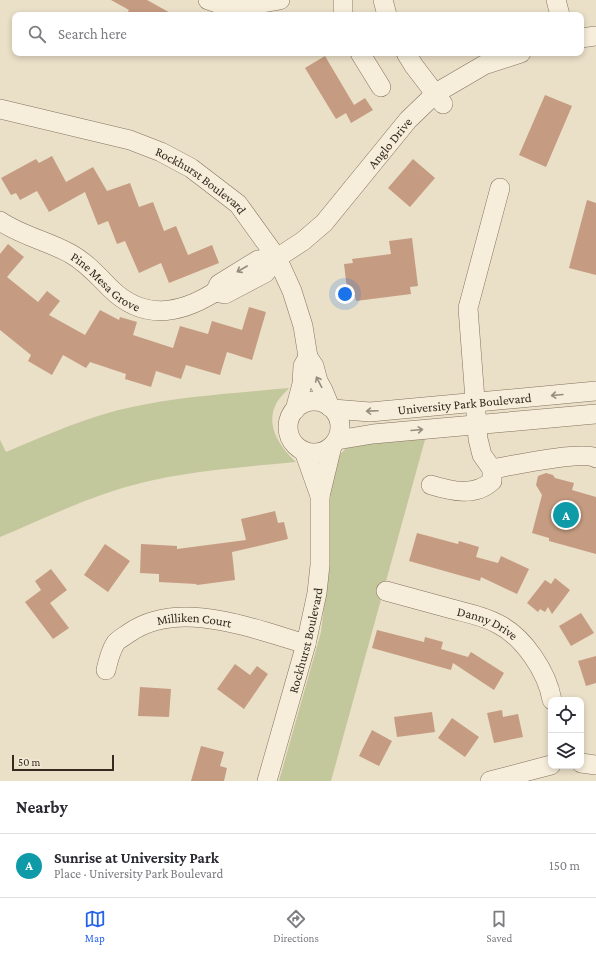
<!DOCTYPE html>
<meta charset="utf-8">
<style>
:root{--surface:#fff;--page:#f7f7f7;--text:#2b2b33;--muted:#7c7c81;--line:#e1e1e2;--accent:#2563eb}
body{margin:0;font-family:"Crimson Pro",serif;background:var(--page);color:var(--text)}
.controls{position:absolute;right:12px;bottom:12px;display:grid;overflow:hidden;border-radius:8px;box-shadow:0 2px 6px #0003}
.controls button{width:36px;height:36px;display:grid;place-items:center;padding:0;border:0;border-bottom:1px solid var(--line);background:var(--surface);color:var(--text);font:20px sans-serif}
.scale{position:absolute;left:12px;bottom:10px;width:102px;box-sizing:border-box;padding-left:4px;border:2px solid #362b20;border-top:0;font-size:11px;line-height:14px;white-space:nowrap;color:#362b20;-webkit-text-stroke:3px #f2ead6;paint-order:stroke}
.you{position:absolute;left:345px;top:294px;width:14px;height:14px;margin:-10px;border:3px solid #fff;border-radius:50%;background:#1a73e8;box-shadow:0 0 0 6px #1a73e833}
.badge{display:grid;place-items:center;width:26px;height:26px;border-radius:50%;background:var(--accent);color:#fff;font-size:13px;font-weight:700}
.pin{position:absolute;translate:-50% -50%;border:2px solid #fff;box-shadow:0 1px 4px #0006}
.list{margin:0;padding:0;list-style:none}
h2{display:flex;justify-content:space-between;align-items:center;height:52px;margin:0;padding:0 16px;font-size:17px}
h2 small{font-size:13px;font-weight:400;color:var(--muted)}
.list li{display:grid;grid-template-columns:26px 1fr auto;gap:12px;align-items:center;box-sizing:border-box;height:64px;padding:0 16px;border-top:1px solid var(--line)}
.list b{display:block;font-size:15px;white-space:nowrap}
.list p{margin:0;font-size:13px;white-space:nowrap;color:var(--muted)}
.list em{font-size:13px;font-style:normal;color:var(--muted)}
.icon{flex:none;width:22px;height:22px;fill:none;stroke:currentColor;stroke-width:2;stroke-linecap:round;stroke-linejoin:round}
.map{position:relative;flex:none;width:596px;height:781px;overflow:hidden}
.search{position:absolute;background:var(--surface);box-shadow:0 2px 6px #0003;left:12px;right:12px;top:12px;height:44px;display:flex;align-items:center;gap:10px;box-sizing:border-box;padding:0 14px;border-radius:8px;color:var(--muted);font-size:15px}
.sheet{height:116px;background:var(--surface)}
nav{display:flex;justify-content:space-around;align-items:center;box-sizing:border-box;height:56px;border-top:1px solid var(--line);background:var(--surface);font-size:11px;color:var(--muted)}
nav a{display:grid;justify-items:center;gap:2px}
nav .on{color:var(--accent)}
.map>svg:first-child{display:block}
.green{fill:#c3c79c}
.building{fill:#c59c81}
.lines{fill:none;stroke-linecap:round;stroke-linejoin:round}
.minor-casing{stroke:#84725e;stroke-width:20}
.minor{stroke:#f6edda;stroke-width:19}
.oneway{stroke:#968c7d}
.labels{text-anchor:middle;dominant-baseline:central;stroke-width:3;stroke-linejoin:round;paint-order:stroke}
.street-label{font-size:13px;fill:#362b20;stroke:#f2ead6}
</style>
<div class="map">
<svg width="596" height="781" viewBox="0 0 596 781">
<rect width="100%" height="100%" fill="#eadfc7"/>
<path class="green" d="M289 388C285 393 280 397 277 402 264 425 280 447 296 462 232 468 165 472 104 494 69 506 34 523 0 537V440L6 452C47 435 88 416 132 407 183 396 237 393 289 388Z
M426 436 331 781H279L321 632 330 557 329 478 332 463 350 444Z"/>
<path class="building" d="M111 0H147L174 15H126L129 10Z
M325 56 354 105 365 98 373 110 351 123 346 113 336 119 305 68Z
M545 95 572 106 546 167 519 155Z
M52 156 66 182 93 167 107 191 130 183 139 207 153 202 164 231 176 226 188 255 212 245 219 263 169 283 161 263 139 273 125 241 117 244 108 221 98 225 85 192 49 212 37 191 20 200 16 193 11 195 1 178 36 159 39 163Z
M413 159 435 178 410 207 388 188Z
M587 200 596 203V275L569 268Z
M412 238 418 286 410 287 411 294 356 301 355 296 348 297 344 264 353 263 352 259 391 254 389 241Z
M8 244 24 257 7 277 38 302 47 291 60 301 49 315 85 335 100 310 119 320 120 317 137 322 133 335 173 348 180 326 208 334 212 321 242 330 249 307 266 312 252 360 227 352 220 375 186 365 181 379 156 371 151 387 125 379 126 374 90 362 86 368 63 355 52 375 28 361 31 355 0 330V254Z
M546 473 553 475 555 478 574 483 572 490 596 497V554L549 541V538L532 533 542 495 536 485 538 476Z
M275 511 278 523 284 522 288 539 232 552 235 580 197 585 196 584 159 582V574L140 573 141 544 177 546V549L246 540 241 519Z
M417 533 458 544 459 541 479 547 476 557 498 563 501 556 529 569 517 594 481 577 480 581 409 561Z
M105 544 130 561 108 592 84 575Z
M51 569 67 590 50 603 69 628 53 639 25 602 41 590 35 581Z
M555 578 570 590 552 614 548 607 545 612 540 609 538 612 527 603 545 580 551 584Z
M581 613 594 633 571 646 559 626Z
M377 630 424 642 425 637 443 642 441 649 468 657 471 652 504 673 494 690 453 663 451 670 372 648Z
M596 656V683L586 686 578 661Z
M235 664 250 675 257 666 268 674 244 709 217 689Z
M140 687 171 689 169 717 138 716Z
M502 710 503 717 518 714 523 737 494 743 487 713Z
M432 712 435 732 397 737 394 717Z
M452 718 479 737 465 757 438 738Z
M372 730 392 741 379 766 359 756Z
M201 746 224 752 220 766 227 768 224 781H191Z"/>
<g class="lines">
<defs>
<g id="minor">
<path d="M208 0 232 8 280 0"/>
<path d="M343 0V15"/>
<path d="M383 0 387 15"/>
<path d="M556 0 560 15"/>
<path d="M581 38 596 36"/>
<path d="M360 53 381 87"/>
<path d="M406 53 414 66 443 104"/>
<path id="s1" d="M0 109 130 140 161 152 191 168 238 204 277 258 292 291 303 326 308 357 314 366 318 381 323 390 330 407"/>
<path d="M500 188 468 308 478 439 482 455 492 469C510 466 583 450 596 458"/>
<path id="s2" d="M0 221C22 236 48 241 71 254 87 263 98 276 110 288 143 321 180 314 215 292L219 284 258 260 277 258"/>
<path id="s3" d="M215 292 225 294 265 273 277 258 303 241 324 223 408 120 436 93 484 65 521 53"/>
<circle cx="314" cy="427" r="26"/>
<path id="s4" d="M333 409 370 412 596 391"/>
<path d="M295 410 302 384 303 366 308 357"/>
<path d="M337 440 373 434 596 414"/>
<path d="M431 485C451 491 475 497 492 481V469"/>
<path d="M320 496 332 446"/>
<path id="s5" d="M386 591C408 597 430 603 452 609 467 613 484 616 498 624 524 637 547 672 552 700"/>
<path id="s6" d="M106 670C108 662 110 652 115 644 117 640 125 636 129 633 179 598 253 629 306 644"/>
<path d="M581 763 596 765"/>
<path id="s7" d="M267 781 306 644 317 593 320 565V496L304 451"/>
<path d="M490 781 551 765"/>
</g>
</defs>
<use href="#minor" class="minor-casing"/>
<use href="#minor" class="minor"/>
</g>
<defs><path id="oneway-shaft" d="M-6 0H5M1.5-3L5.5 0L1.5 3" fill="none" stroke-width="1.6" stroke-linecap="round" stroke-linejoin="round"/></defs>
<g class="oneway">
<use href="#oneway-shaft" transform="translate(242 269) rotate(150)"/>
<use href="#oneway-shaft" transform="translate(319 382) rotate(-117)"/>
<use href="#oneway-shaft" transform="translate(557 395) rotate(175)"/>
<use href="#oneway-shaft" transform="translate(372 411) rotate(178)"/>
<use href="#oneway-shaft" transform="translate(417 430) rotate(-5)"/>
</g>
<g class="labels">
<g class="street-label">
<text stroke="none"><textPath href="#s3" startOffset="237">Anglo Drive</textPath></text>
<text stroke="none"><textPath href="#s1" startOffset="216">Rockhurst Boulevard</textPath></text>
<text stroke="none"><textPath href="#s2" startOffset="123">Pine Mesa Grove</textPath></text>
<text stroke="none"><textPath href="#s4" startOffset="132">University Park Boulevard</textPath></text>
<text stroke="none"><textPath href="#s6" startOffset="114">Milliken Court</textPath></text>
<text stroke="none"><textPath href="#s5" startOffset="107">Danny Drive</textPath></text>
<text stroke="none"><textPath href="#s7" startOffset="146">Rockhurst Boulevard</textPath></text>
</g>
</g>
</svg>
<div class="controls">
<button><svg class="icon" aria-label="locate" viewBox="0 0 24 24"><circle cx="12" cy="12" r="6"/><path d="M12 2v4M12 18v4M2 12h4M18 12h4"/></svg></button>
<button><svg class="icon" aria-label="layers" viewBox="0 0 24 24"><path d="M12 4l9 5-9 5-9-5zM3 14l9 5 9-5"/></svg></button>
</div>
<div class="scale">50 m</div>
<div class="you"></div>
<div class="pin badge" style="left:566px;top:515px;background:#0f9aa8">A</div>
<div class="search"><svg class="icon" aria-label="search" viewBox="0 0 24 24"><circle cx="10" cy="10" r="6"/><path d="M15 15l6 6"/></svg>Search here</div>
</div>
<section class="sheet">
<h2>Nearby<small></small></h2>
<ul class="list">
<li><span class="badge" style="background:#0f9aa8">A</span><div><b>Sunrise at University Park</b><p>Place · University Park Boulevard</p></div><em>150 m</em></li>
</ul>
</section>
<nav>
<a class="on"><svg class="icon" aria-label="map" viewBox="0 0 24 24"><path d="M3 6l6-2 6 2 6-2v14l-6 2-6-2-6 2zM9 4v14M15 6v14"/></svg>Map</a>
<a><svg class="icon" aria-label="directions" viewBox="0 0 24 24"><path d="M12 3l9 9-9 9-9-9zM9 14v-3h6M13 9l2 2-2 2"/></svg>Directions</a>
<a><svg class="icon" aria-label="saved" viewBox="0 0 24 24"><path d="M7 4h10v16l-5-4-5 4z"/></svg>Saved</a>
</nav>
